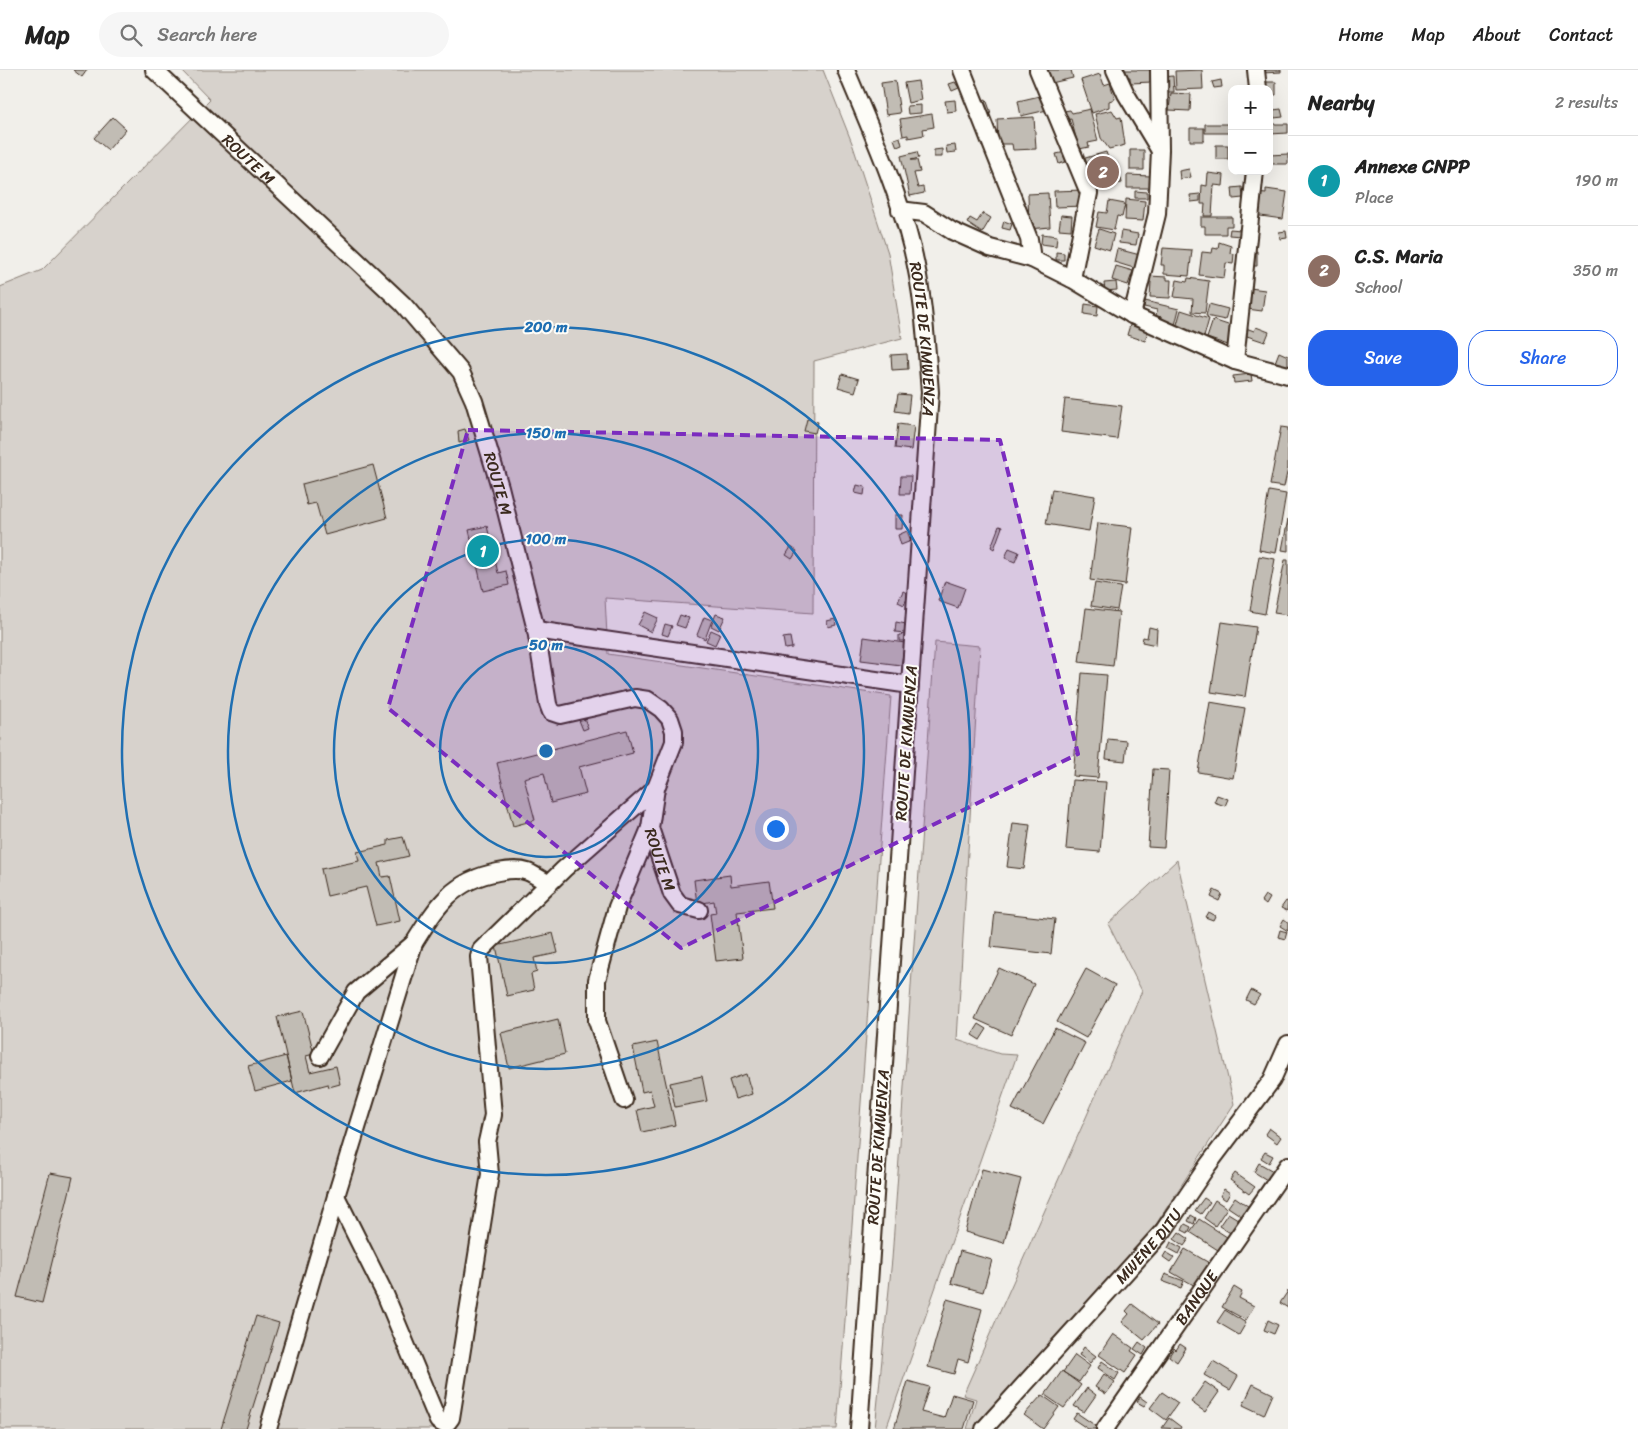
<!DOCTYPE html>
<meta charset="utf-8">
<style>
:root{--surface:#fff;--page:#f6f6f6;--text:#222;--muted:#767676;--line:#e0e0e0;--accent:#2563eb}
body{margin:0;font-family:Sriracha,sans-serif;background:var(--page);color:var(--text)}
.controls{position:absolute;right:15px;top:15px;display:grid;overflow:hidden;border-radius:10px;box-shadow:0 5px 20px #0002}
.controls button{width:45px;height:45px;display:grid;place-items:center;padding:0;border:0;border-bottom:1px solid var(--line);background:var(--surface);color:var(--text);font:25px sans-serif}
.you{position:absolute;left:775px;top:758px;width:18px;height:18px;margin:-12px;border:4px solid #fff;border-radius:50%;background:#1a73e8;box-shadow:0 0 0 8px #1a73e833}
.badge{display:grid;place-items:center;width:32px;height:32px;border-radius:50%;background:var(--accent);color:#fff;font-size:16px;font-weight:700}
.pin{position:absolute;translate:-50% -50%;border:2px solid #fff;box-shadow:0 1px 5px #0006}
.list{margin:0;padding:0;list-style:none}
h2{display:flex;justify-content:space-between;align-items:center;height:65px;margin:0;padding:0 20px;font-size:21px}
h2 small{font-size:16px;font-weight:400;color:var(--muted)}
.list li{display:grid;grid-template-columns:32px 1fr auto;gap:15px;align-items:center;box-sizing:border-box;height:90px;padding:0 20px;border-top:1px solid var(--line)}
.list b{display:block;font-size:19px;white-space:nowrap}
.list p{margin:0;font-size:16px;white-space:nowrap;color:var(--muted)}
.list em{font-size:16px;font-style:normal;color:var(--muted)}
.actions{display:flex;gap:10px;padding:15px 20px}
.actions a{flex:1;padding:11px 0;border:1px solid var(--accent);border-radius:20px;text-align:center;font-size:18px;color:var(--accent)}
.actions .main{background:var(--accent);color:#fff}
.icon{flex:none;width:28px;height:28px;fill:none;stroke:currentColor;stroke-width:2;stroke-linecap:round;stroke-linejoin:round}
.map{position:relative;flex:none;width:1288px;height:1359px;overflow:hidden}
header{display:flex;align-items:center;gap:30px;box-sizing:border-box;height:70px;padding:0 25px;background:var(--surface);border-bottom:1px solid var(--line)}
header strong{font-size:24px}
nav{display:flex;gap:28px;margin-inline-start:auto;font-size:18px}
.search{width:350px;height:45px;background:var(--page);display:flex;align-items:center;gap:12px;box-sizing:border-box;padding:0 18px;border-radius:28px;color:var(--muted);font-size:19px}
main{display:flex}
aside{flex:1;background:var(--surface)}
.map>svg:first-child{display:block}
.green{fill:#d7d2cc;stroke:#897e75}
.building{fill:#c1bcb4;stroke:#3b2a1e}
.lines{fill:none;stroke-linecap:round;stroke-linejoin:round}
.minor-casing{stroke:#3b2a1e;stroke-width:20}
.minor{stroke:#fdfcf7;stroke-width:16}
.marked{fill:#7b2cbf;fill-opacity:0.2;stroke:#7b2cbf;stroke-width:4;stroke-dasharray:10 6;stroke-linejoin:round}
.ring{fill:none;stroke:#1f6fb2;stroke-width:2.5}
.labels{text-anchor:middle;dominant-baseline:central;stroke-width:4;stroke-linejoin:round;paint-order:stroke}
.street-label{font-size:16px;fill:#3b2a1e;stroke:#fdfcf7}
.centre{fill:#1f6fb2;stroke:#fdfcf7;stroke-width:2.5}
.ring-label{font-size:15px;text-anchor:middle;font-weight:bold;fill:#1f6fb2;stroke:#fdfcf7;stroke-width:4;stroke-linejoin:round;paint-order:stroke}
</style>
<header>
<strong>Map</strong>
<div class="search"><svg class="icon" aria-label="search" viewBox="0 0 24 24"><circle cx="10" cy="10" r="6"/><path d="M15 15l6 6"/></svg>Search here</div>
<nav><a>Home</a><a>Map</a><a>About</a><a>Contact</a></nav>
</header>
<main>
<div class="map">
<svg width="1288" height="1359" viewBox="0 0 1288 1359">
<rect width="100%" height="100%" fill="#f1efea"/>
<filter id="ink" filterUnits="userSpaceOnUse"><feTurbulence type="fractalNoise" baseFrequency=".02" numOctaves="2"/><feDisplacementMap in="SourceGraphic" scale="10" xChannelSelector="R" yChannelSelector="G"/><feConvolveMatrix kernelMatrix="1 2 1 2 8 2 1 2 1" color-interpolation-filters="sRGB"/></filter>
<g filter="url(#ink)">
<path class="green" d="M181 0H823L852 73 888 183 902 268 814 291 813 543 605 528 608 584 891 626 837 1359H0V217L42 200 210 30Z
M935 572 980 576 957 970 1000 984 1017 985 886 1359H875L892 1189Z
M1177 790 1234 1034 1151 1162 976 1359H967L976 1329 963 1325 1142 921 1108 854Z"/>
<path class="building" d="M73 0H87L82 7Z
M1044 0H1071L1073 8 1047 14Z
M1123 0H1151L1152 12 1130 13V7H1123Z
M1202 0 1203 19 1176 20 1175 1Z
M1262 0H1281V2L1262 3Z
M1100 4 1104 15 1110 13 1115 29 1109 31V37L1092 43 1081 10Z
M1173 6 1174 22H1164V7Z
M1221 10 1222 17 1214 18 1212 12Z
M895 11 900 43 886 45 881 13Z
M918 11 921 30 908 33 904 13Z
M955 12 959 18 952 21 949 14Z
M1262 12H1276V25H1269V19H1262Z
M1171 23 1191 24 1190 41 1169 40Z
M1044 25 1047 40 1021 46 1018 31Z
M986 29 991 43 985 46 979 32Z
M955 30 956 41 947 42 945 31Z
M921 35V43L908 44 907 36Z
M1090 39 1098 71 1088 73 1089 77 1079 79 1071 49 1066 50 1064 41 1070 40 1072 43Z
M1281 39 1283 47 1274 48 1273 40Z
M1112 40 1117 48 1121 47 1125 75 1109 79 1101 68 1095 44Z
M932 44 934 57 923 59 924 65 908 68V65L903 66 900 49Z
M113 47 126 59 108 80 94 68Z
M1034 47 1036 79 1013 80 1012 74H998L997 49Z
M1205 54H1232V63H1205Z
M1270 54H1288V63L1270 64Z
M1190 58H1204V71H1190Z
M900 67 902 75 897 77 894 69Z
M955 75 956 82 947 83 946 76Z
M1216 75H1228V89H1216Z
M942 79V87H934V80Z
M1130 80H1144V100H1130Z
M917 82 919 88 911 90H917L920 102 914 103 918 118 923 117 924 123 910 126 901 86Z
M1066 82 1068 91 1059 94 1056 84Z
M1106 82 1110 94 1117 93 1122 113 1098 117 1097 109 1090 111 1082 89Z
M1288 84V94H1269V85Z
M1189 99 1191 107 1180 109 1179 101Z
M1208 103 1224 105 1223 116 1214 115 1212 146H1204L1205 134H1201L1202 115 1207 116Z
M1127 105 1151 106V118H1127Z
M1242 117 1243 128 1233 129 1232 118Z
M1266 119 1287 122 1283 149 1253 145 1256 123 1266 124Z
M1084 120 1085 136 1055 137 1054 121Z
M1135 121 1147 122V128H1135Z
M1048 123 1050 157 1029 159 1028 124Z
M1200 124V131L1191 132 1190 125Z
M1126 129 1145 131 1143 151 1125 150Z
M1109 131 1125 134 1122 147 1117 146 1114 160 1096 157 1099 142 1107 143Z
M983 143 991 148 982 163 967 153 970 148 977 152Z
M1061 145 1072 146 1071 160 1059 159Z
M1201 147H1232V156H1226V164H1205V156H1201Z
M1004 151 1012 154 1010 160 1002 158Z
M1099 159 1114 164 1110 180 1094 175Z
M1230 159 1241 160V166L1229 165Z
M1121 161 1138 164 1136 175 1119 173Z
M1286 161 1287 168 1280 169 1279 162Z
M1042 164 1057 166 1056 176 1041 174Z
M1219 172 1231 176 1230 183 1234 184 1233 194 1226 193 1224 208 1199 205 1202 182 1212 183 1213 178 1218 179Z
M1163 178 1192 180 1189 206 1164 204V195H1161Z
M1117 179 1140 185 1137 199 1114 192Z
M1248 181H1257V196H1248Z
M1056 182 1064 183V190H1056Z
M1116 196 1133 201 1128 215 1112 210Z
M1149 206 1167 207V210H1171L1170 228 1150 227 1151 212H1148Z
M1188 208 1209 211 1205 243 1192 242 1193 229 1174 227 1177 210 1187 212Z
M1116 212 1117 220 1105 221 1104 213Z
M1250 218 1265 220 1262 241 1247 239Z
M1145 231 1179 239 1175 255 1161 251 1162 247 1156 246 1157 240 1144 237Z
M1085 234 1098 236 1097 246 1084 244Z
M1209 234 1228 239 1225 250 1206 246Z
M1181 240 1209 249 1204 267 1176 258Z
M1213 250 1234 257 1228 275 1207 268Z
M1130 255 1148 260 1145 271 1127 265Z
M1256 257 1269 262 1265 272 1244 265 1246 258 1254 261Z
M1279 282 1288 286V301L1274 295Z
M907 284 908 299 892 300 891 285Z
M842 304 859 309 855 322 838 317Z
M1251 304 1252 311 1234 313 1233 306Z
M898 324 910 325 908 343 895 341Z
M1065 329 1122 336 1117 369 1061 362Z
M807 349 818 352 815 363 804 361Z
M898 354 914 356 911 380 895 378Z
M1281 357 1288 358V398L1284 417 1270 415Z
M465 359 469 370 459 373 458 361Z
M373 395 387 448 325 465 316 433 307 435 302 414Z
M901 406H911L910 424H900Z
M857 415 865 417 864 425 855 423Z
M1052 419 1095 426 1089 461 1046 454Z
M1269 421 1286 424 1276 483 1259 480Z
M895 445H903L902 459H895Z
M1288 449V481L1282 480Z
M1098 453 1132 457 1125 515 1090 510Z
M487 456 498 503 506 501 509 515 483 521 469 460Z
M999 456 1002 457 994 479 991 477Z
M907 461 911 471 901 475 898 465Z
M791 477 797 481 792 489 786 485Z
M1009 478 1019 482 1015 492 1005 488Z
M1259 486 1275 489 1265 544 1250 541Z
M1285 490H1288V545L1274 543Z
M945 511 965 518 958 538 938 531Z
M1095 513 1121 517 1117 540 1091 536Z
M903 521 909 524 904 535 898 532Z
M1086 538 1119 542 1113 596 1079 592Z
M645 542 658 548 651 562 638 555Z
M716 544 725 547 719 560 711 556Z
M680 545 689 548 685 558 676 555Z
M704 547 712 550 705 569 697 565Z
M835 549 836 555 828 557 827 551Z
M896 552 906 554 905 563 895 562Z
M1222 552 1256 557 1245 627 1211 622Z
M665 554 672 556 668 566 662 564Z
M1149 557 1157 559 1156 575 1142 572 1143 567 1147 568Z
M711 560 720 564 715 575 706 571Z
M905 564V571H899V565Z
M790 567 792 578 785 579 783 568Z
M864 567 905 573 901 595 861 590Z
M1082 603 1107 605 1098 708 1073 706Z
M1210 632 1245 638 1233 708 1198 702Z
M584 648 588 658 583 660 579 650Z
M627 660 633 683 579 697 586 724 551 733 544 703 524 708 535 750 513 756 497 693Z
M1108 669 1127 671 1125 691 1106 689Z
M1153 699 1169 700 1164 778 1148 777Z
M1072 710 1106 712 1100 782 1066 779Z
M1217 725 1228 729 1225 736 1214 732Z
M1013 753 1030 755 1024 799 1007 797Z
M403 767 409 786 379 793 382 807 390 806 400 851 376 856 366 817 327 826 321 799 359 791 357 782 388 775V770Z
M730 805 731 816 769 811 773 838 737 842 743 888 716 891 710 844 716 843 714 831 697 834 694 810Z
M1214 820 1222 824 1219 831 1211 827Z
M1265 825 1270 828 1266 835 1261 831Z
M1286 831 1288 832 1287 841 1281 838Z
M995 842 1055 849 1051 884 991 877Z
M1208 842 1215 846 1213 850 1205 847Z
M1284 849 1288 852V861L1280 856Z
M1280 860 1287 862 1285 869 1278 867Z
M553 863 558 883 534 888 537 902 531 904 534 920 507 926 496 876Z
M999 898 1034 914 1011 965 975 949Z
M1086 899 1115 915 1086 968 1057 952Z
M1251 920 1260 925 1254 934 1246 930Z
M303 941 314 984 306 986 310 1002 336 996 340 1014 329 1017 328 1014 295 1023 277 947Z
M558 949 565 984 509 998 501 963Z
M979 954 987 959 980 970 972 965Z
M1055 958 1085 973 1043 1054 1012 1039Z
M657 972 675 1055 642 1062 637 1040 654 1036 650 1020 642 1022 633 977Z
M286 986 292 1011 255 1021 248 996Z
M746 1004 752 1024 735 1029 729 1010Z
M702 1006 707 1031 675 1037 670 1013Z
M1269 1058 1281 1067 1277 1073 1265 1064Z
M1265 1082 1273 1086 1269 1093 1261 1088Z
M1259 1093 1273 1101 1267 1110 1254 1102Z
M982 1099 1021 1109 1004 1173 965 1162Z
M50 1103 73 1107 42 1233 17 1227Z
M1235 1103 1255 1117 1249 1124 1230 1110Z
M1224 1119 1230 1123 1226 1130 1220 1126Z
M1235 1127 1252 1139 1246 1149 1228 1137Z
M1204 1128 1210 1132 1201 1144 1195 1140Z
M1215 1130 1227 1138 1215 1156 1204 1148Z
M1228 1143 1241 1151 1232 1164 1219 1156Z
M1191 1145 1196 1148 1194 1154 1188 1151Z
M1199 1149 1230 1169 1221 1182 1190 1162Z
M1185 1154 1191 1157 1188 1163 1182 1160Z
M1179 1162 1189 1169 1184 1176 1174 1169Z
M1171 1172 1182 1178 1179 1184 1168 1178Z
M1185 1179 1211 1194 1197 1217 1171 1202Z
M960 1181 992 1190 983 1222 951 1213Z
M1166 1182 1174 1187 1170 1192 1163 1187Z
M1165 1204 1184 1211 1181 1218 1162 1211Z
M1234 1217 1242 1222 1239 1228 1254 1236 1246 1250 1222 1237Z
M1288 1221V1238L1280 1233Z
M947 1229 982 1239 968 1292 958 1289 954 1304 928 1297Z
M1132 1234 1158 1254 1144 1270 1122 1252 1129 1244 1126 1241Z
M1225 1240 1246 1253 1239 1265 1217 1252Z
M256 1246 279 1253 246 1359H221Z
M1268 1250 1278 1255 1274 1264 1264 1260Z
M1113 1264 1133 1278 1131 1281 1137 1285 1125 1303 1099 1285Z
M1139 1272 1147 1278 1143 1285 1134 1279Z
M1180 1274 1186 1278 1177 1292 1169 1286 1174 1278 1176 1280Z
M1084 1277 1096 1286 1090 1293 1079 1285Z
M1075 1285 1090 1296 1079 1312 1063 1302Z
M1102 1291 1119 1303 1115 1310 1098 1298Z
M1213 1291 1238 1306 1230 1320 1204 1305Z
M1062 1301 1081 1315 1064 1338 1045 1325Z
M1104 1304 1115 1312 1106 1324 1095 1317Z
M908 1311 929 1317 921 1342 944 1348 952 1324 973 1330 964 1359H894Z
M1205 1312 1219 1322 1205 1342 1191 1332Z
M1253 1314 1273 1324 1264 1345 1243 1335Z
M1087 1318 1096 1325 1084 1342 1074 1336Z
M1162 1322 1178 1333 1166 1350 1150 1338Z
M1042 1325 1059 1337 1043 1359 1024 1345Z
M1140 1327 1147 1332 1144 1336 1137 1332Z
M1077 1343 1096 1356 1095 1359H1088L1073 1349Z
M1169 1348 1181 1357 1180 1359 1162 1358Z"/>
<g class="lines">
<defs>
<g id="minor">
<path id="s1" d="M154 0 403 234 461 302 474 331 500 417 536 560 548 634 551 642 560 645 635 628 648 630 661 639 670 649 674 661V672L656 718 650 758 672 824 680 835 699 840"/>
<path id="s2" d="M846 0C870 58 897 117 912 178 924 225 926 274 930 322L859 1359"/>
<path d="M962 0 1029 169 1032 189"/>
<path d="M1038 0 1089 123 1072 209"/>
<path d="M1115 0 1126 24 1159 79"/>
<path d="M1256 0 1258 19"/>
<path d="M900 140 924 143 952 161 990 178 1032 189 1072 209 1132 245 1235 291 1288 305"/>
<path d="M1132 245 1157 144 1160 80 1159 0"/>
<path d="M1235 291 1255 101"/>
<path d="M536 560 910 615"/>
<path d="M320 986 356 922 414 873"/>
<path d="M624 1030 597 951V910L617 837 650 758"/>
<path d="M336 1126 385 1224 438 1351 444 1354 448 1352 451 1348 490 1104 487 1072 493 1045 479 887 481 880 564 799 656 718"/>
<path d="M268 1359 336 1126 414 873C437 836 453 810 498 802 508 800 519 799 528 802 535 805 542 810 549 814"/>
<path id="s3" d="M984 1359 1164 1160 1208 1095 1272 1010 1288 974"/>
<path id="s4" d="M1105 1359 1288 1095"/>
</g>
</defs>
<use href="#minor" class="minor-casing"/>
<use href="#minor" class="minor"/>
</g>
</g>
<path class="marked" d="M468 360 1000 370 1078 684 681 878 388 638Z"/>
<g class="ring">
<circle cx="546" cy="681" r="106"/>
<circle cx="546" cy="681" r="212"/>
<circle cx="546" cy="681" r="318"/>
<circle cx="546" cy="681" r="424"/>
</g>
<g class="labels">
<g class="street-label">
<text stroke="none"><textPath href="#s1" startOffset="130">ROUTE M</textPath></text>
<text stroke="none"><textPath href="#s2" startOffset="282">ROUTE DE KIMWENZA</textPath></text>
<text stroke="none"><textPath href="#s1" startOffset="549">ROUTE M</textPath></text>
<text transform="translate(906 673) rotate(-86)">ROUTE DE KIMWENZA</text>
<text stroke="none"><textPath href="#s1" startOffset="1059">ROUTE M</textPath></text>
<text transform="translate(878 1077) rotate(-86)">ROUTE DE KIMWENZA</text>
<text stroke="none"><textPath href="#s3" startOffset="246">MWENE DITU</textPath></text>
<text stroke="none"><textPath href="#s4" startOffset="160">BANQUE</textPath></text>
</g>
</g>
<circle cx="546" cy="681" r="8" class="centre"/>
<g class="ring-label">
<text x="546" y="262">200 m</text>
<text x="546" y="368">150 m</text>
<text x="546" y="474">100 m</text>
<text x="546" y="580">50 m</text>
</g>
</svg>
<div class="controls">
<button>+</button>
<button>−</button>
</div>
<div class="you"></div>
<div class="pin badge" style="left:483px;top:481px;background:#0f9aa8">1</div>
<div class="pin badge" style="left:1103px;top:102px;background:#8d6e63">2</div>
</div>
<aside>
<h2>Nearby<small>2 results</small></h2>
<ul class="list">
<li><span class="badge" style="background:#0f9aa8">1</span><div><b>Annexe CNPP</b><p>Place</p></div><em>190 m</em></li>
<li><span class="badge" style="background:#8d6e63">2</span><div><b>C.S. Maria</b><p>School</p></div><em>350 m</em></li>
</ul>
<div class="actions"><a class="main">Save</a><a>Share</a></div>
</aside>
</main>
